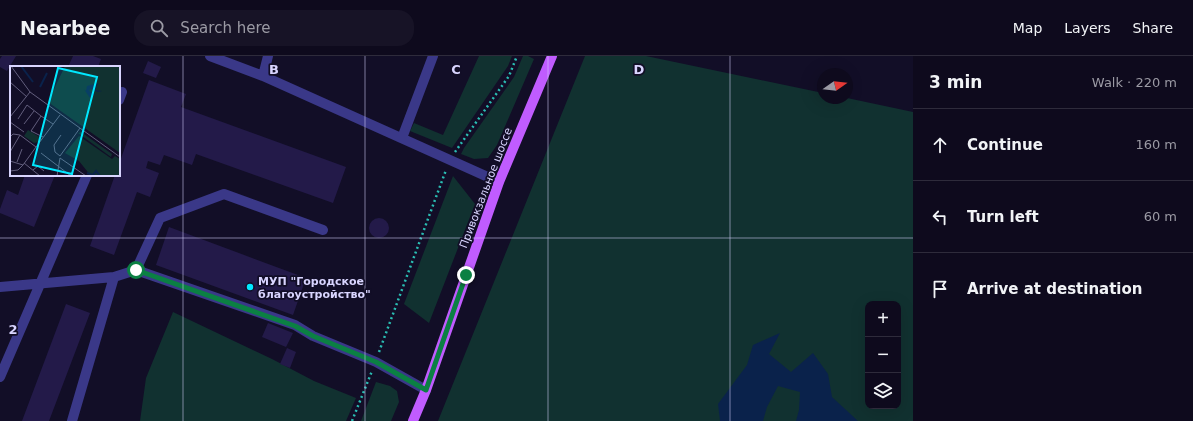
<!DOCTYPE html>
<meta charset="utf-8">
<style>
:root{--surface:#0e0a1d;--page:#171326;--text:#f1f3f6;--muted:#9b9aa4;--line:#2e2b3b}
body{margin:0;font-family:"DejaVu Sans",sans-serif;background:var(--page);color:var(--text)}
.controls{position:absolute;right:12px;bottom:12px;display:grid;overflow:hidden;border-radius:8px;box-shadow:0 4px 16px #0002}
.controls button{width:36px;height:36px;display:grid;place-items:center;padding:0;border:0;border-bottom:1px solid var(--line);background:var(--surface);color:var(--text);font:20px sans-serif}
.compass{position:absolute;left:817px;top:12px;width:36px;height:36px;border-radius:50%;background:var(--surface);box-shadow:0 4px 16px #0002;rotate:76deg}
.stop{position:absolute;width:12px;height:12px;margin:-9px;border:3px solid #0b8043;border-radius:50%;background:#fff}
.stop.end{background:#0b8043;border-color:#fff;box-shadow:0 1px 4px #0008}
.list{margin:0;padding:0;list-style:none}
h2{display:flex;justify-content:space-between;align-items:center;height:52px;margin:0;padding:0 16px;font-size:17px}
h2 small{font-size:13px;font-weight:400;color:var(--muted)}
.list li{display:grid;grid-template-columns:26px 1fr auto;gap:12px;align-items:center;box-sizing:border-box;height:72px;padding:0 16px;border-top:1px solid var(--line)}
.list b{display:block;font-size:15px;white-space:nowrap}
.list em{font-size:13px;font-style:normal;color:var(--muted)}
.icon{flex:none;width:22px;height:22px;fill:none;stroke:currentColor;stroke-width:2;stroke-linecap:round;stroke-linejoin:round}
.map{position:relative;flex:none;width:913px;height:365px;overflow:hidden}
header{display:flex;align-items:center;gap:24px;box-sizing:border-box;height:56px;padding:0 20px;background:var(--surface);border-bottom:1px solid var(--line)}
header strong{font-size:19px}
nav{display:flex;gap:22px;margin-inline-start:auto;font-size:14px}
.search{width:280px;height:36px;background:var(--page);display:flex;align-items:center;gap:10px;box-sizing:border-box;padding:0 14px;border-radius:16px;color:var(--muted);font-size:15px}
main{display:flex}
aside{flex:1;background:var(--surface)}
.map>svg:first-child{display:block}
.green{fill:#113130;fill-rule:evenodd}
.water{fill:#0a224b}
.building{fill:#231a49}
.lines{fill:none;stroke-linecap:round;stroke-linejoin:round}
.path{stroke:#2abdb3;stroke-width:2.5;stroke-dasharray:2 3;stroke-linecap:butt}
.minor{stroke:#3a3888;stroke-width:10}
.major{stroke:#c05cff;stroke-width:10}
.route{stroke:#0b8043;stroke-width:5}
.grid{fill:none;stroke:#d9d5ff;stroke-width:1;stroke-opacity:0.55}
.poi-dot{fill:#01e8ff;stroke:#120e27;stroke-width:1.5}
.labels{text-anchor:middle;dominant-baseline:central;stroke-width:3.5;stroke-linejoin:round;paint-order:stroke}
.street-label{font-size:11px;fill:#d9d5ff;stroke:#120e27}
.poi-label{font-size:11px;font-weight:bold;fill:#d9d5ff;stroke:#120e27;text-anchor:start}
.inset-river{fill:none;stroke:#0a224b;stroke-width:2}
.inset-road{fill:none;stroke:#625e7d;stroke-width:1}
.view{fill:#01e8ff;fill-opacity:0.15;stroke:#01e8ff;stroke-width:2}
.inset-edge{fill:none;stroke:#d9d5ff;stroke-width:2}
.grid-label{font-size:13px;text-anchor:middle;font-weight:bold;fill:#d9d5ff;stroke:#120e27;stroke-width:3.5;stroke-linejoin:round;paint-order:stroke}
</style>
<header>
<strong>Nearbee</strong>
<div class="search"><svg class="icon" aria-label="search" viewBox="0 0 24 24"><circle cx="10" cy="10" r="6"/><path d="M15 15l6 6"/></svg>Search here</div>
<nav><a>Map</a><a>Layers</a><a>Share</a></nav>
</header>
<main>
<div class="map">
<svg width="913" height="365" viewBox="0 0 913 365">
<rect width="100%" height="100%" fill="#120e27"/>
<path class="green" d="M479 0H512L508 10 452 92 410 75 414 67 443 79Z
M523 0H528L534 3 497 89 488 102 474 103 461 98 464 92 514 21Z
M585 0H646L823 37V42H847L913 56V365H438ZM868 248H898V350H868Z
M453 120 475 148 429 267 404 248Z
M173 256 272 303 314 325 356 342 346 365H140L146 322Z
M376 326 390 330 397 335 399 346 391 365H361Z"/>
<path class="water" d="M780 277 769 298 791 316 813 297 828 318 832 341 858 365H796L799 354 800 336 778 330 767 351 763 365H720L718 348 747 309 753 289Z"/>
<path class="building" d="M2 0H16L7 15 0 11V3Z
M73 0H93L101 3 98 11H68Z
M148 5 161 11 156 22 143 17Z
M149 24 186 38 181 51 346 111 333 147 196 98 192 109 164 99 160 109 148 105 146 112 159 117 150 141 137 136 114 199 90 190 115 119H119V108Z
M25 119H55L34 171 0 157V153L7 134 18 139Z
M369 172a10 10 0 1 1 20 0a10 10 0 1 1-20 0Z
M169 171 306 222 293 259 156 209Z
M66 248 90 257 49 365H22Z
M268 267 293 277 286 291 262 281Z
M287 292 296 296 290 312 280 308Z"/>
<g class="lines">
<path class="path" d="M455 96 509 20 517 0
M379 296 446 114
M352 365 372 315"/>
<path class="minor" d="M210 0 263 20 499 126
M263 20 268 0
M119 44 122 36
M402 82 433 0
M323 174 224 138 160 162 136 214 295 269 313 280 376 306 426 334
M0 231 114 221 136 214
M0 321 87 119
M72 365 114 221"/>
<path class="major" d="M413 365 426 334 499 126 552 0"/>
</g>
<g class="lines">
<path class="route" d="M136 214 295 270 313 280 376 306 426 334 466 219"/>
</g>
<path class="grid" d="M183 0V365M365 0V365M548 0V365M730 0V365M0 182H913"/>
<circle class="poi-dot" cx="250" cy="231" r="4"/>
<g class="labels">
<g class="street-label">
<text transform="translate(486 132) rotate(-69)">Привокзальное шоссе</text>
</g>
<g class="poi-label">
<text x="258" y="225">МУП "Городское<tspan x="258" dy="13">благоустройство"</tspan></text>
</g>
</g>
<g transform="translate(10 10)">
<rect width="110" height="110" fill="#120e27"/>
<path d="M55 0H110V87L38 36ZM18 64 31 72 28 76 24 77 14 70ZM71 66 102 88 101 91 68 67ZM69 70 102 93 105 90 110 93V110H81L69 95 55 87Z" fill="#113130"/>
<path d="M88 17 85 24 92 25 88 26 80 23 79 25 85 28 80 32 74 23 76 25 77 20Z" fill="#0a224b"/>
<path class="inset-river" d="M11 0 23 16M30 21 37 7M77 107 83 109 86 105 90 110"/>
<path class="inset-road" d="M1 0 20 26 110 91M0 16 17 31M0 51 20 26M8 53 17 39 31 50M0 56 14 66M14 58 24 45M51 69 44 79 45 86 50 90 70 62M0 71 3 68 10 69 26 81 50 49M33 71 21 65 31 50 43 58M0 86 10 69M31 87 61 110M50 92 76 110M0 95 13 99 26 81M7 96 12 83M14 97 30 110M23 104 28 100 34 105M0 105 8 104 13 99M47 110 50 92"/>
<path class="view" d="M48 2 87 11 62 108 23 99Z"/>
<rect width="110" height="110" class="inset-edge"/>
</g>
<g class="grid-label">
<text x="274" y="18">B</text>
<text x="456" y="18">C</text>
<text x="639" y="18">D</text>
<text x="13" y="278">2</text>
</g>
</svg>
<div class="controls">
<button>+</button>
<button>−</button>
<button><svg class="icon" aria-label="layers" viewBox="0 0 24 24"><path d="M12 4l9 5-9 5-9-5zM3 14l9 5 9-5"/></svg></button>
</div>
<svg class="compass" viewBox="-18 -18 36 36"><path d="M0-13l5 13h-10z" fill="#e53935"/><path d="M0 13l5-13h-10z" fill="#9b9aa4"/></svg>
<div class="stop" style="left:136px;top:214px"></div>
<div class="stop end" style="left:466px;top:219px"></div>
</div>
<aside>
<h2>3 min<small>Walk · 220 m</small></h2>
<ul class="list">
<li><svg class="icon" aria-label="ahead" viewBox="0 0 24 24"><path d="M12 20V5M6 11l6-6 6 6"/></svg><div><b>Continue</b></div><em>160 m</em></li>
<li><svg class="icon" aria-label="left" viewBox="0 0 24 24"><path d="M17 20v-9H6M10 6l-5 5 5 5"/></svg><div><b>Turn left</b></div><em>60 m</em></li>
<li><svg class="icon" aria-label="arrive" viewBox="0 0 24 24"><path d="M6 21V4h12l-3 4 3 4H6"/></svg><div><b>Arrive at destination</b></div></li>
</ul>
</aside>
</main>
